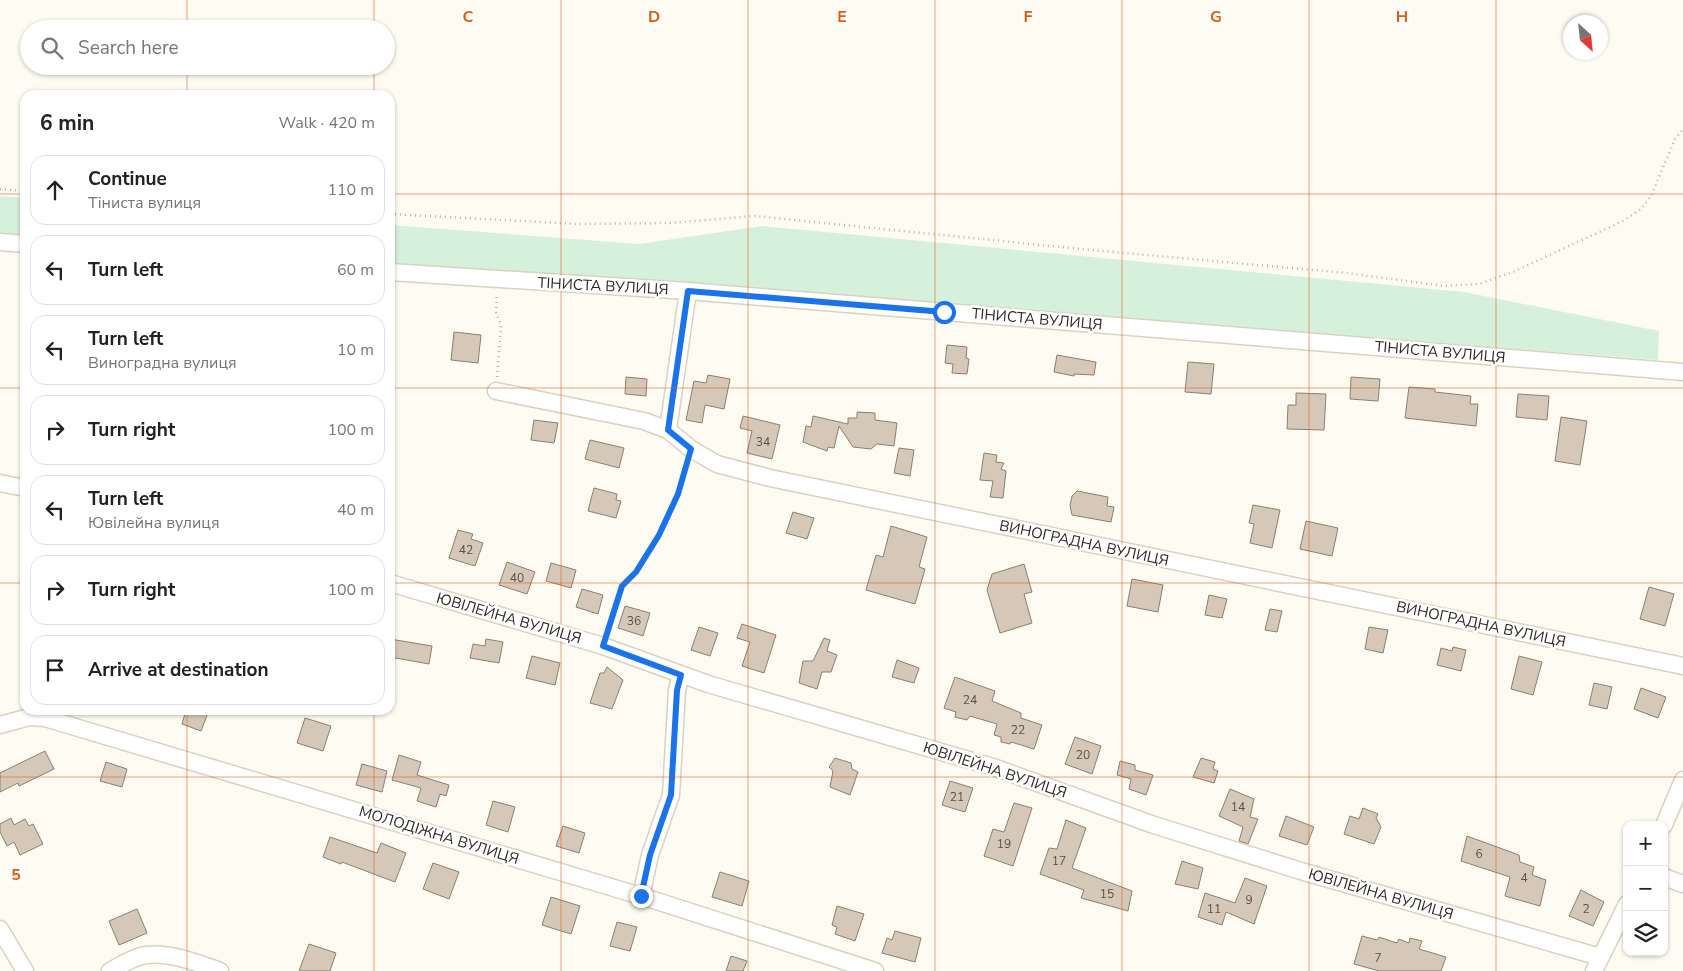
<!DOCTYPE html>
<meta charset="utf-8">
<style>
:root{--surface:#fff;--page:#f6f6f6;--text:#222;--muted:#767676;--line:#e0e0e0}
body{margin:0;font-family:"Nunito Sans",sans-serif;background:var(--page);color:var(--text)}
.controls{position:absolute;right:15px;bottom:15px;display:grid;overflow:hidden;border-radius:10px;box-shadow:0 1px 4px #0004}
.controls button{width:45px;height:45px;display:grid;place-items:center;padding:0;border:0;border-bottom:1px solid var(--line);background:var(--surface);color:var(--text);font:25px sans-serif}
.compass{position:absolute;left:1563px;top:15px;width:45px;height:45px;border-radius:50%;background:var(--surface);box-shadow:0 1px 4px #0004;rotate:153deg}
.stop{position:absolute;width:15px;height:15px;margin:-11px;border:4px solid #1a73e8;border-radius:50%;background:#fff}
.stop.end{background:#1a73e8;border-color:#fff;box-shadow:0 1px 5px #0008}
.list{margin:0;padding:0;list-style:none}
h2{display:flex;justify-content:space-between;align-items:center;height:65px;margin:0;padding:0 20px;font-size:21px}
h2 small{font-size:16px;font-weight:400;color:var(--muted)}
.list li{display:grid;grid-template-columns:32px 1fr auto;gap:15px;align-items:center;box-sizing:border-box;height:70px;margin:0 10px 10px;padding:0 10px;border:1px solid var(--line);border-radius:15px}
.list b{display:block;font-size:19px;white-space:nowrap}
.list p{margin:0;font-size:16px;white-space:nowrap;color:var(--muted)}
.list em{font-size:16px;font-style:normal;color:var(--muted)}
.icon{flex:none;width:28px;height:28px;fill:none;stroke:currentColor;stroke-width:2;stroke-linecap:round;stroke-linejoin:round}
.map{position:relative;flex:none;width:1683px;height:971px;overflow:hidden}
.search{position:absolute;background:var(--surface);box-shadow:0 1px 4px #0004;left:20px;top:20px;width:375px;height:55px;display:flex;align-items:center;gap:12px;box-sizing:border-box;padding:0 18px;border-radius:28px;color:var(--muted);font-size:19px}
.panel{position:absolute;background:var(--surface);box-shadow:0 1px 4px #0004;left:20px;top:90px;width:375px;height:625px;border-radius:15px}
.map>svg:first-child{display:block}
.green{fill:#d5f1db}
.building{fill:#d5c8b8;stroke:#8c7f71}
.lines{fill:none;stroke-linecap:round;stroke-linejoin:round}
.minor-casing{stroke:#dad2c0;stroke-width:19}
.path{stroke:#b7b4ad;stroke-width:2.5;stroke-dasharray:1 4;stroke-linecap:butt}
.minor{stroke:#fff;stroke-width:16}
.route{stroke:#1a73e8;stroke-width:6}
.grid{fill:none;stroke:#e8590c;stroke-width:1;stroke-opacity:0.55}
.labels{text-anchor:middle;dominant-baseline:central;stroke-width:5;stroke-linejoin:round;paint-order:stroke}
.number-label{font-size:12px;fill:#585249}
.street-label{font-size:15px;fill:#2e2b24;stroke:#fff}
.grid-label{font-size:16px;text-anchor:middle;font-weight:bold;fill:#e8590c;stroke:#fff;stroke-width:5;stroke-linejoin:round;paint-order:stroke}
</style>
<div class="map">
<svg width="1683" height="971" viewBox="0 0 1683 971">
<rect width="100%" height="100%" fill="#fefbf3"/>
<path class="green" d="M0 196 25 198V237L0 236Z
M390 225 640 244 762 226 1464 292 1659 331 1658 360 687 284 390 263Z"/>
<path class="building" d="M454 332 481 335 478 363 451 360Z
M947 345 967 347 966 358 969 359 967 374 952 373 953 364 945 363Z
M1057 355 1096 362 1094 375 1074 374V376L1054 372Z
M1188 362 1214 364 1211 394 1185 392Z
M708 375 730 379 724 409 705 405 702 423 686 420 694 381 706 383Z
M626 377 647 379 646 396 625 394Z
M1351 377 1380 379 1378 401 1350 399Z
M1409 387 1435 389V392L1471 396 1470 404H1478L1476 426 1405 418Z
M1296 393 1326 394 1324 430 1287 429 1288 405H1296Z
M1518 394 1549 396 1547 420 1516 417Z
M857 412 875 413V420L897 423 894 446 877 444 871 449 853 447 839 426 834 448 828 447 827 451 803 442 806 426 811 427 813 416 848 424V418H857Z
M743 416 780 425 772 459 747 453 752 431 740 428Z
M1561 417 1587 421 1580 465 1555 461Z
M534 420 558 423 554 443 531 440Z
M590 440 624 448 619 468 585 459Z
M899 448 914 450 910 476 894 473Z
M984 453 997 455 996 462 1004 463 1001 469 1006 471 1003 498 990 497 993 481 980 480Z
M594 488 617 494 616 500 621 501 616 518 588 511Z
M1077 491 1108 497 1107 506 1114 507 1111 522 1072 515 1070 505 1072 496Z
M1253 505 1280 510 1272 548 1250 543 1254 524 1249 523Z
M793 512 814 518 807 539 786 533Z
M1306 521 1338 528 1332 556 1300 549Z
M891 526 927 537 919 567 925 569 915 604 866 590 876 555 883 557Z
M458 530 473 534 471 539 483 543 475 566 449 558Z
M507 562 535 572 527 594 499 585Z
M551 563 576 570 571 588 546 581Z
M1024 564 1032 592 1024 594 1032 623 1000 633 987 590 992 574Z
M1132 579 1163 585 1158 612 1127 606Z
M1649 587 1674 594 1665 626 1640 619Z
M582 589 603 595 598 614 576 607Z
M1209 595 1227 599 1222 618 1205 615Z
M625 606 650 613 643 636 618 628Z
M1270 609 1282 611 1277 632 1265 630Z
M742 624 776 635 764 673 742 666 750 642 737 638Z
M699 627 718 633 710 656 691 650Z
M1369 627 1388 630 1383 653 1365 649Z
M824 638 830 640 827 651 837 655 831 672H822L817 689 799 683 803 661H813Z
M390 639 432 646 429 664 390 657Z
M486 639 503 642 499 663 470 658 473 644 485 646Z
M1453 647 1466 650 1461 671 1437 665 1441 648 1452 651Z
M532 656 560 663 555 685 526 678Z
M1519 656 1542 662 1533 695 1511 689Z
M897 660 919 668 914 683 892 677Z
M607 667 623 680 612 709 590 703 600 673H604Z
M955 677 995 691 992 701 1021 713V718L1042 725 1034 749 1011 742 1010 744 1001 742V737L994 735 997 724 970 716 967 720 955 717 956 712 944 708Z
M1594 683 1612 687 1607 709 1589 705Z
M1641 688 1666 697 1658 718 1634 709Z
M186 710H209L201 731 182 724Z
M305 718 331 726 323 751 297 743Z
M1075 737 1101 746 1092 774 1065 764Z
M45 751 54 769 19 786 18 783 0 792V773Z
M399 755 421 762 417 775 449 785 446 796 440 794 436 807 417 801 421 788 392 780Z
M835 758 851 763 852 769 858 772 850 795 830 787 833 771 829 767Z
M1201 758 1215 762 1213 769 1218 771 1214 783 1193 777Z
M1120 761 1135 765V770L1153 775 1146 795 1129 789 1131 779 1117 775Z
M106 762 127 769 122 787 100 781Z
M362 764 387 771 382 792 356 785Z
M950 781 973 788 965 812 942 805Z
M1230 789 1254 799 1250 817 1258 819 1248 844 1239 841 1243 827 1219 816Z
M493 801 515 807 508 832 486 825Z
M1014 803 1032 808 1013 866 984 856 993 829 1004 832Z
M1363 808 1378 814 1376 818 1381 827 1374 844 1344 834 1350 816 1359 819Z
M1286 816 1314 827 1307 845 1279 836Z
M11 818 14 825 25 819 29 826 33 824 43 844 20 855 14 842 7 846 0 832V824Z
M1066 820 1086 828 1072 868 1132 891 1128 911 1081 898 1084 890 1040 874 1049 848 1057 849Z
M563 826 585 833 579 853 556 846Z
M1467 836 1519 855 1520 862 1534 867 1532 875 1546 880 1540 906 1505 896 1510 877 1461 861Z
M330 837 377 853 381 843 406 853 395 882 342 862 341 864 323 857Z
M1182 861 1203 868 1198 889 1175 884Z
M433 863 459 872 449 899 423 889Z
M720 872 749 881 742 906 712 897Z
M1245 878 1267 886 1254 924 1226 912 1222 925 1198 917 1205 893 1235 903Z
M1581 890 1604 902 1593 926 1569 916Z
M551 897 580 906 571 934 542 925Z
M837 906 864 914 855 941 835 934 837 927 832 925Z
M137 909 147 933 119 945 109 921Z
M617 922 637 927 630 951 610 946Z
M895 931 921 938 915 962 882 953 887 938 892 940Z
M1362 936 1377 940 1379 937 1397 943 1399 939 1409 943 1410 938 1422 941 1419 949 1446 957 1441 971H1379L1354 964Z
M309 944 336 953 330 971H299Z
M731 956 747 961 743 971H726Z"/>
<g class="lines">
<defs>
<path id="minor" d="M0 242 25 244
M390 272 688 291 1683 372
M496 391 644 421 668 430 691 449 717 464 770 478 1683 666
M668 430 688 291
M0 483 25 488
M390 583 603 646 708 684 993 767 1154 825 1301 871 1600 957
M0 725 29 717 45 718 641 896 875 971
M1664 825 1683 780
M1664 877 1683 884
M641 896 650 855 671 795 677 690 681 675
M0 929 25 971
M110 971C121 965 133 957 146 955 170 952 198 963 220 971
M1594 971 1627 904"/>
</defs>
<use href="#minor" class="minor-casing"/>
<path class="path" d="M0 189 25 191
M390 214 578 224 669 223 755 216 1091 250 1347 273 1444 286 1479 284 1515 271 1623 221 1641 209 1651 196 1675 139 1683 129
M497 377 501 326 496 312 497 294
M607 632 622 586 636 572 659 535 678 495 687 463"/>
<use href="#minor" class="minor"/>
</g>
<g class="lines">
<path class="route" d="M641 896 650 855 671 795 677 690 681 675 603 646 622 586 636 572 659 535 678 494 691 449 668 430 688 291 944 312"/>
</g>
<path class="grid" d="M187 0V29M374 0V29M561 0V971M748 0V971M935 0V971M1122 0V971M1309 0V971M1496 0V971M187 66V95M374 66V95M0 194H25M390 194H1683M0 388H25M390 388H1683M0 583H25M390 583H1683M187 710V971M374 710V971M0 777H1683"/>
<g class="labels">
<g class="number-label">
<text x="763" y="442">34</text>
<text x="466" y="550">42</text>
<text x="517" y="578">40</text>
<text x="634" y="621">36</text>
<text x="970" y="700">24</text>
<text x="1018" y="730">22</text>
<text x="1083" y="755">20</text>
<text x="957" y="797">21</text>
<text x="1238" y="807">14</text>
<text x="1004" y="844">19</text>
<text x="1479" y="854">6</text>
<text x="1059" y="861">17</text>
<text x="1524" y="878">4</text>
<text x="1107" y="894">15</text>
<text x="1249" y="900">9</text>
<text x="1214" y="909">11</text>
<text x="1586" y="909">2</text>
<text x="1378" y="958">7</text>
</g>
<g class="street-label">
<text transform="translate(603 286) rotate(3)">ТІНИСТА ВУЛИЦЯ</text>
<text transform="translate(1037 319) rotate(5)">ТІНИСТА ВУЛИЦЯ</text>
<text transform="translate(1440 352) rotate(5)">ТІНИСТА ВУЛИЦЯ</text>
<text transform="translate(1084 543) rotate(12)">ВИНОГРАДНА ВУЛИЦЯ</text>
<text transform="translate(509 618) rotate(16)">ЮВІЛЕЙНА ВУЛИЦЯ</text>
<text transform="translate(1481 624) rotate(12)">ВИНОГРАДНА ВУЛИЦЯ</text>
<text transform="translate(995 770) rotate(18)">ЮВІЛЕЙНА ВУЛИЦЯ</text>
<text transform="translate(439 835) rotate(17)">МОЛОДІЖНА ВУЛИЦЯ</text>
<text transform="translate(1381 894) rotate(16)">ЮВІЛЕЙНА ВУЛИЦЯ</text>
</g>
</g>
<g class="grid-label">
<text x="468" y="22">C</text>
<text x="654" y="22">D</text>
<text x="842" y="22">E</text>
<text x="1028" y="22">F</text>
<text x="1216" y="22">G</text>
<text x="1402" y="22">H</text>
<text x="16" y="880">5</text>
</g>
</svg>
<div class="controls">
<button>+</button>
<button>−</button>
<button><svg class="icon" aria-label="layers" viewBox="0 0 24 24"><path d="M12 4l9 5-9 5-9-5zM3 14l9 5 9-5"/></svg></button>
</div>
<svg class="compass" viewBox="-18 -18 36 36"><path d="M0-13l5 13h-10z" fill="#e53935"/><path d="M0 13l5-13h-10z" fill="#767676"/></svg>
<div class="stop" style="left:944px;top:312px"></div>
<div class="stop end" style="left:641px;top:896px"></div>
<div class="search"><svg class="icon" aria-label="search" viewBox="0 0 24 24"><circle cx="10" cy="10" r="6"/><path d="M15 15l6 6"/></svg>Search here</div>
<section class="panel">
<h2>6 min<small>Walk · 420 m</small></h2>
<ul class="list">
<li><svg class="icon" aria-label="ahead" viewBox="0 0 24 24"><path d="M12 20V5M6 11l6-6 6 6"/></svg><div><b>Continue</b><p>Тіниста вулиця</p></div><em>110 m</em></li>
<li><svg class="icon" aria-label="left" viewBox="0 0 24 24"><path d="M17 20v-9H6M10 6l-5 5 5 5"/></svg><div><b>Turn left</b></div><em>60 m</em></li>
<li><svg class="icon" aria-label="left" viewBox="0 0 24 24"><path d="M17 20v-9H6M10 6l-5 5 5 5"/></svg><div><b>Turn left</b><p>Виноградна вулиця</p></div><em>10 m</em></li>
<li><svg class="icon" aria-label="right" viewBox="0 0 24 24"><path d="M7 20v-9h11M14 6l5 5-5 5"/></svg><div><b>Turn right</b></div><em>100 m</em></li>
<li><svg class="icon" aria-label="left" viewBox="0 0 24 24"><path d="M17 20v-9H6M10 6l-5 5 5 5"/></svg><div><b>Turn left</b><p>Ювілейна вулиця</p></div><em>40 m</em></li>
<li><svg class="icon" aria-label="right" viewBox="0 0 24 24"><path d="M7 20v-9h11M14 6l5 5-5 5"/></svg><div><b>Turn right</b></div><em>100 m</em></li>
<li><svg class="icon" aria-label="arrive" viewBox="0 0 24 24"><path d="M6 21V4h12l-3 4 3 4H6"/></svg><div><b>Arrive at destination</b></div></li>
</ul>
</section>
</div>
